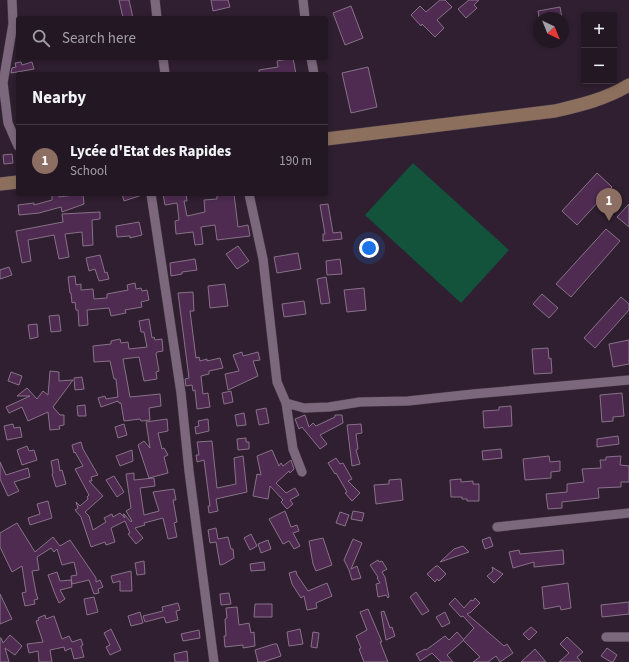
<!DOCTYPE html>
<meta charset="utf-8">
<style>
:root{--surface:#231724;--page:#2b202c;--text:#f1f3f6;--muted:#a39fa6;--line:#403641;--accent:#fb86e5}
body{margin:0;font-family:"Source Sans 3",sans-serif;background:var(--page);color:var(--text)}
.controls{position:absolute;right:12px;top:12px;display:grid;overflow:hidden;border-radius:4px;box-shadow:0 2px 6px #0003}
.controls button{width:36px;height:36px;display:grid;place-items:center;padding:0;border:0;border-bottom:1px solid var(--line);background:var(--surface);color:var(--text);font:20px sans-serif}
.compass{position:absolute;left:533px;top:12px;width:36px;height:36px;border-radius:50%;background:var(--surface);box-shadow:0 2px 6px #0003;rotate:137deg}
.you{position:absolute;left:369px;top:248px;width:14px;height:14px;margin:-10px;border:3px solid #fff;border-radius:50%;background:#1a73e8;box-shadow:0 0 0 6px #1a73e833}
.badge{display:grid;place-items:center;width:26px;height:26px;border-radius:50%;background:var(--accent);color:#fff;font-size:13px;font-weight:700}
.pin{position:absolute;translate:-50% -33px;filter:drop-shadow(0 1px 2px #0008)}
.pin::after{content:'';position:absolute;top:21px;width:14px;height:12px;background:inherit;clip-path:polygon(0 0,100% 0,50% 100%)}
.list{margin:0;padding:0;list-style:none}
h2{display:flex;justify-content:space-between;align-items:center;height:52px;margin:0;padding:0 16px;font-size:17px}
h2 small{font-size:13px;font-weight:400;color:var(--muted)}
.list li{display:grid;grid-template-columns:26px 1fr auto;gap:12px;align-items:center;box-sizing:border-box;height:72px;padding:0 16px;border-top:1px solid var(--line)}
.list b{display:block;font-size:15px;white-space:nowrap}
.list p{margin:0;font-size:13px;white-space:nowrap;color:var(--muted)}
.list em{font-size:13px;font-style:normal;color:var(--muted)}
.icon{flex:none;width:22px;height:22px;fill:none;stroke:currentColor;stroke-width:2;stroke-linecap:round;stroke-linejoin:round}
.map{position:relative;flex:none;width:629px;height:662px;overflow:hidden}
.search{position:absolute;background:var(--surface);box-shadow:0 2px 6px #0003;left:16px;top:16px;width:312px;height:44px;display:flex;align-items:center;gap:10px;box-sizing:border-box;padding:0 14px;border-radius:4px;color:var(--muted);font-size:15px}
.panel{position:absolute;background:var(--surface);box-shadow:0 2px 6px #0003;left:16px;top:72px;width:312px;height:124px;border-radius:4px}
.map>svg:first-child{display:block}
.green{fill:#13533c}
.building{fill:#4f2b52;stroke:#877287}
.lines{fill:none;stroke-linecap:round;stroke-linejoin:round}
.minor-casing{stroke:#483a49;stroke-width:10}
.secondary-casing{stroke:#483a49;stroke-width:14}
.minor{stroke:#7c687d;stroke-width:9}
.secondary{stroke:#8c705d;stroke-width:13}
</style>
<div class="map">
<svg width="629" height="662" viewBox="0 0 629 662">
<rect width="100%" height="100%" fill="#2f1f30"/>
<path class="green" d="M413 163 509 250 461 303 365 215Z"/>
<path class="building" d="M119 0H129L133 18H123Z
M211 0H228L230 7 213 11Z
M440 0H445L452 7 437 20 444 28 435 37 422 24 421 26 411 15 420 6 426 12Z
M469 0H479L474 5 477 8 466 18 458 9Z
M351 6 363 38 345 45 333 13Z
M560 7 562 18H539L538 11Z
M293 58 296 74H259V70L278 67 277 61Z
M21 62 22 65 32 62 34 69 11 73 12 68 16 67 15 63Z
M368 67 377 107 351 113 342 73Z
M12 154 13 163 4 164 3 155Z
M597 173 612 187 577 225 562 211Z
M52 194H59V197L83 194 84 204 62 212 61 207 39 213 19 215 18 205 34 203V205L52 200Z
M122 194H142V195L124 201Z
M163 194H186L187 201H184L187 216 205 212 204 200 217 199V195L234 194 238 227 248 225 250 236 217 240 215 225 201 227 203 244 195 245 193 232 176 234 175 221 179 220 177 203 165 205Z
M328 204 333 233 341 232 342 239 323 241V234H325L320 205Z
M629 204V227L617 217Z
M100 212V219L92 220 93 245 83 246 82 232 65 234 69 257 59 259 54 235 28 240 31 261 22 263 16 231 63 222 62 214Z
M139 222 142 235 130 238V236L117 237 116 226Z
M606 229 620 241 571 297 556 284Z
M238 246 249 261 237 269 226 254Z
M298 253 301 269 277 273 274 257Z
M100 255 105 273 107 272 109 279 99 281 95 269 89 271 86 258Z
M195 259 197 270 182 272V274L171 276 170 263Z
M340 259 342 274 327 275 326 261Z
M9 267 12 275 0 279V270Z
M75 276 76 285 81 284V290L93 289 94 299 107 298V294L128 290 127 285 135 283 136 289 141 288 142 291 147 290 149 300 141 302 142 307 125 310 126 313 111 316 109 308 87 310 88 325 79 326 78 310H76L75 302 72 303 71 293H70L68 277Z
M326 277 330 303 321 304 317 279Z
M225 284 228 306 210 308 208 286Z
M364 288 366 310 347 312 344 290Z
M193 292 194 311H190L196 358 199 357 200 361 207 359V361L220 358 223 368 209 371V374L201 376 203 394 208 393 210 407 197 409 195 390 193 391 192 385 186 386 185 379 189 378 178 293Z
M542 294 558 308 549 318 533 304Z
M621 297 629 304V310L595 348 584 338Z
M304 301 306 314 284 317 282 304Z
M59 315 61 331 51 332 49 316Z
M149 319 152 338 154 337 155 340 162 339 163 351 157 352 156 354 159 371 156 372 157 379 144 381 139 357 123 359 130 397 160 394 161 406 149 408 150 420 141 421 140 419 124 421 121 403H119L118 401 101 407 98 398 105 396 106 399 118 397 116 379H114L110 361 94 362 93 346 111 344V341L120 339 121 343 128 342 129 349 147 347 144 332H141L139 321Z
M37 324 38 337 30 339 28 325Z
M629 340V364L613 367 609 344Z
M548 348 549 359 551 358 552 373 534 374 532 349Z
M242 352 243 356 258 352 260 360 253 361 258 376 228 390 225 374 239 371 233 355Z
M50 371 59 372V381L73 380 53 407 60 415H64V425L59 426 60 429 50 430 48 412 28 421 22 407 9 413 6 407 30 396H17L27 388 37 399 43 391 48 395Z
M11 372 22 376 19 385 8 381Z
M82 377 84 389 75 390 74 378Z
M231 391 233 402 224 404 222 393Z
M622 393 624 416 613 417V421L602 422 600 395Z
M85 405 86 416H78L77 406Z
M511 406 512 426 484 428 483 411 499 410V407Z
M266 408 269 423 259 425 256 410Z
M244 413 246 425 237 426 235 415Z
M305 415 309 427 313 423 316 426 335 417V415H342L343 423 320 435 327 444 320 449 302 427 299 429 295 419Z
M167 419 168 431 158 433 162 449 164 448 168 455 164 457 168 473 149 478 138 445 144 441 150 448 146 422Z
M208 419 209 431 196 434 195 427 199 426 198 421Z
M13 424 14 428 20 427 22 437 7 440 4 426Z
M124 424 127 435 118 438 115 427Z
M361 424 362 433 356 434 358 449 356 450 360 464 352 466 347 425Z
M618 436 619 444 597 447V439Z
M246 438V442H249V449L238 450 237 439Z
M212 441 217 488 236 484 234 458 243 456 247 492 216 499 218 511 209 513 208 506H210L204 460 197 462 196 455H199L197 442Z
M81 442 83 449 98 475 91 477 92 481H89L103 496 85 512 89 516 93 530 106 522 104 518 112 514 113 517 120 513 125 518 123 514H124L131 522 132 521 126 511 131 508 126 474 134 473V480L154 478 155 486 140 488 144 515 159 511 153 492 174 489 176 500H173L177 522 174 523 177 537 168 539 163 518 144 523 145 525 135 528 143 538 136 544 128 534 130 533 125 521 111 528 115 542 106 545 105 542 91 547 81 517 75 510 78 508 76 502 80 506 88 499 87 497 89 495 75 469 83 466 75 452 74 453 72 445Z
M27 446 29 451 34 450 37 460 22 465 17 450Z
M501 449 502 458 483 460 482 451Z
M132 450 133 461 120 466 116 456Z
M272 450 279 466 281 463 283 466 291 460 294 469 290 473 289 471 276 483 286 493 295 488 299 495 290 500 293 504 287 509 281 502 283 500 270 486 268 499 253 496 257 474 261 475 257 456Z
M549 456 550 462 560 461V471L551 472V478L525 480 523 459Z
M621 456 620 465 629 466V482H621V487L598 488 599 498 562 502V508L548 509 546 494 567 492V484L584 482 582 469 601 468 600 460H606V457Z
M336 458 340 464 343 463 352 479 348 481 360 493 352 501 345 493 347 492 336 473 335 474 328 463Z
M58 459 60 471 62 470 66 484 56 487 52 474 53 473 51 461Z
M0 462 6 475 28 468 30 477 14 482 19 491 8 496 0 479Z
M114 476 124 492 117 497 106 480Z
M401 479 403 500 376 504 374 485 389 484V480Z
M461 479V482L473 481V484H479V501H467V499H462V497H451L450 480Z
M48 501 52 518 30 525 28 518 40 514 37 504Z
M285 511 291 527 297 525 299 531 293 533 300 546 294 549 289 541 283 544 269 519Z
M353 511 364 513 362 521 351 519Z
M340 512 349 515 345 526 336 523Z
M17 523 35 552 53 537 60 546 70 540 96 578V582L100 580 103 587 98 589 99 593 94 594 89 580 72 584 71 576 77 575 74 562 62 565 57 549 54 552 51 548 37 557 39 570 32 571 36 593 38 599 34 600 35 604 25 606 22 593 26 592 22 566 12 572 0 547V533Z
M216 528 218 539 228 537 231 549H233L234 558 224 564 220 565 216 542 210 543 208 530Z
M251 534 257 546 250 550 244 538Z
M490 537 493 546 485 549 482 540Z
M323 538 332 565 316 571 313 564 309 541Z
M353 539 362 543 351 569 357 566 361 578 352 580 349 570 344 560Z
M268 540 271 549 261 553 258 544Z
M463 546 469 552 440 562 454 549Z
M519 550 520 554 563 550 564 564 534 567V562L513 568 509 552Z
M378 560 379 562 382 561 387 569 382 572 385 577 389 597 388 598 386 595 378 597 376 584 380 583 377 578 378 577 370 565Z
M144 561 145 574 137 575 135 563Z
M264 562 265 570 251 571 250 564Z
M436 566H438L446 574 439 581 437 579 435 582 427 574Z
M492 567 503 574 494 583 487 576 493 571Z
M131 571 132 591H120V581L113 583 111 576Z
M296 571 297 575 308 591 327 583 332 596 316 603 317 608 307 610 304 596 301 598 292 584 289 573Z
M57 572 60 581 71 580 72 587 60 590 65 599 59 603 55 594 48 575Z
M568 583 571 608 561 610 560 606 544 609 542 587Z
M416 592 429 611 422 615 410 597Z
M229 593 231 604 221 605 220 594Z
M0 594 12 619 0 624Z
M94 597 98 612 87 615 84 599Z
M455 598 464 608 471 600 473 601 475 598 480 603 471 612 467 614 504 646 507 644 513 653 500 662 496 656 488 662H473L480 657 463 640 474 628 463 616 461 617 449 604Z
M629 602V614L602 617 601 605Z
M178 603 180 610 176 611 178 620 166 623 164 617 145 622 143 616 163 611 162 607Z
M255 604H272V617H254Z
M237 607 239 625 249 623 251 633 254 632 255 646 243 648V645L225 647 224 636H226L225 619 227 618 226 608Z
M368 609 382 642H380L388 662H364L359 649 361 648 356 636 367 630 360 612Z
M384 611 390 628 392 627 395 636 386 640 381 612Z
M140 612 143 623 131 626 128 616Z
M445 612 450 623 442 627 436 617Z
M45 615 46 619 54 616 62 639 69 636 72 642 81 639 83 645 81 646 84 657 74 659 71 648 65 651 64 647 50 650 52 662H39L38 651 29 653 27 644 43 642 36 621 39 620 38 618Z
M531 627 537 632 529 640 523 634Z
M111 629 121 650 110 655 106 647 110 645 104 633Z
M300 629 303 644 289 646 287 632Z
M199 630 200 638 183 641 181 634Z
M313 632 319 633 317 648 311 647Z
M457 632 464 640 447 655 453 662H441L432 653 420 661 418 657 416 654 425 649 426 650 445 636 449 640Z
M10 635 22 646 15 655 5 648 9 662H0V638H1L3 643Z
M567 637 583 652 577 657 581 662H559L569 653 560 644Z
M274 644H277L281 656 263 662H258L255 650Z
M607 648 617 655 613 662H611L601 656Z
M535 649 546 662H521Z
M187 651 188 662H175L174 654Z"/>
<g class="lines">
<defs>
<path id="minor" d="M12 0 13 24 3 83 8 123 18 146
M155 0 157 18
M303 0 305 18
M163 58 165 74
M311 58 314 74
M151 194 181 393 189 471 214 662
M249 194 263 259 277 382 286 403 293 449 302 472
M286 403 304 408 329 407 360 402 408 401 473 394 629 380
M497 527 629 513
M606 637H629"/>
<path id="secondary" d="M326 139 555 111C581 105 606 99 629 85
M0 184 18 182"/>
</defs>
<use href="#minor" class="minor-casing"/>
<use href="#secondary" class="secondary-casing"/>
<use href="#minor" class="minor"/>
<use href="#secondary" class="secondary"/>
</g>
</svg>
<div class="controls">
<button>+</button>
<button>−</button>
</div>
<svg class="compass" viewBox="-18 -18 36 36"><path d="M0-13l5 13h-10z" fill="#e53935"/><path d="M0 13l5-13h-10z" fill="#a39fa6"/></svg>
<div class="you"></div>
<div class="pin badge" style="left:609px;top:221px;background:#8d6e63">1</div>
<div class="search"><svg class="icon" aria-label="search" viewBox="0 0 24 24"><circle cx="10" cy="10" r="6"/><path d="M15 15l6 6"/></svg>Search here</div>
<section class="panel">
<h2>Nearby<small></small></h2>
<ul class="list">
<li><span class="badge" style="background:#8d6e63">1</span><div><b>Lycée d'Etat des Rapides</b><p>School</p></div><em>190 m</em></li>
</ul>
</section>
</div>
